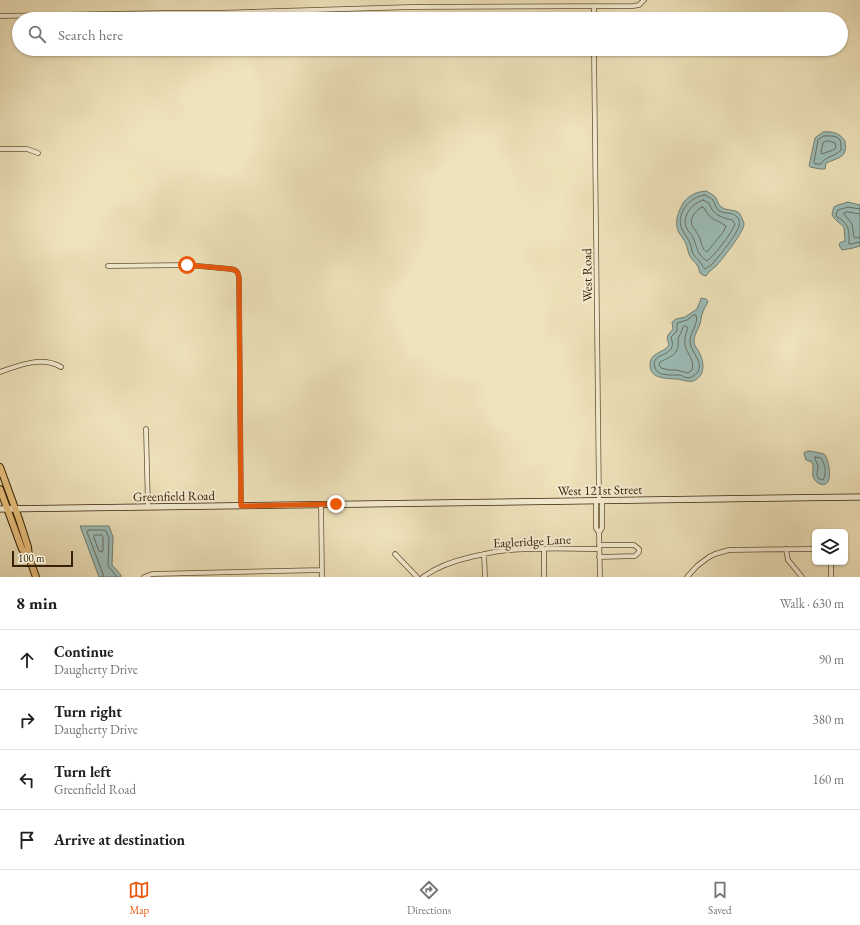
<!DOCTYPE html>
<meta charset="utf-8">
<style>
:root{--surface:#fff;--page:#f6f6f6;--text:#202124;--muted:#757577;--line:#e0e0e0;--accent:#ea580c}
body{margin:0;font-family:"EB Garamond",serif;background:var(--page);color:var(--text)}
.controls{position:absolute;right:12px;bottom:12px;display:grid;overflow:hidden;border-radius:6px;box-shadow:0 1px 3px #0004}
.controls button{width:36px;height:36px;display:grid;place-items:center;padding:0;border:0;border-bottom:1px solid var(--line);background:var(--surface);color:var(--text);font:20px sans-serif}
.scale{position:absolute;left:12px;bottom:10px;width:61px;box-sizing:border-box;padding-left:4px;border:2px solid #362208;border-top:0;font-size:11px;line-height:14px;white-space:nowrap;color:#362208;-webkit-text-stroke:3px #f5edd3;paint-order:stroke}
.stop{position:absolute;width:12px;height:12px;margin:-9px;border:3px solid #ea580c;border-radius:50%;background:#fff}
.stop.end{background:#ea580c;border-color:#fff;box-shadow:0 1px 4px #0008}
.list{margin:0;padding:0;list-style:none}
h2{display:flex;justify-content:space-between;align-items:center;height:52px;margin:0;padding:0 16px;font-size:17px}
h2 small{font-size:13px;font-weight:400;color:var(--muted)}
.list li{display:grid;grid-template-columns:26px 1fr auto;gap:12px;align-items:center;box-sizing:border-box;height:60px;padding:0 16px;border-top:1px solid var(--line)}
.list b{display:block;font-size:15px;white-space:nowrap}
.list p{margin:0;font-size:13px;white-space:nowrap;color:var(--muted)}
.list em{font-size:13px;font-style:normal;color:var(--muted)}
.icon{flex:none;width:22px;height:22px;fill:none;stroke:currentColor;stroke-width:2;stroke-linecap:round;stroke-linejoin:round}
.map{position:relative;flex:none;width:860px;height:577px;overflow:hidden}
.search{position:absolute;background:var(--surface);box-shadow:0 1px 3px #0004;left:12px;right:12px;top:12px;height:44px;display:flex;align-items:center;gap:10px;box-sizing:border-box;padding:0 14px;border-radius:22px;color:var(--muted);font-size:15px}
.sheet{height:292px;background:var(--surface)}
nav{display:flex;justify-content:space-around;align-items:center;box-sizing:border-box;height:56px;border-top:1px solid var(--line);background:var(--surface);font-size:11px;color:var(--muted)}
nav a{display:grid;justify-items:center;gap:2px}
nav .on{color:var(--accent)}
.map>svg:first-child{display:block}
.water{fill:#9cbdb9;stroke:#737f72}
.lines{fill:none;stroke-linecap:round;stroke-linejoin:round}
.shore{stroke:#697060;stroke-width:1}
.street-casing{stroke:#645235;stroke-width:5.5}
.secondary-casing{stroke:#362208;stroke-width:7}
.primary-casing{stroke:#362208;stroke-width:8}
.street{stroke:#f5edd3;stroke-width:4}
.secondary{stroke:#f5edd3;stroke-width:5.5}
.primary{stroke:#e8c27e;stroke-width:6}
.route{stroke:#ea580c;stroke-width:5}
.labels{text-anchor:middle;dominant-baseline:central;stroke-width:4;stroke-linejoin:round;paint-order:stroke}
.street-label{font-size:13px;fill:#362208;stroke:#f5edd3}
</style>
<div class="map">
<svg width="860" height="577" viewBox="0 0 860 577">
<rect width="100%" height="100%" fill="#efe3bb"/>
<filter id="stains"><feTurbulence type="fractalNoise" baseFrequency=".005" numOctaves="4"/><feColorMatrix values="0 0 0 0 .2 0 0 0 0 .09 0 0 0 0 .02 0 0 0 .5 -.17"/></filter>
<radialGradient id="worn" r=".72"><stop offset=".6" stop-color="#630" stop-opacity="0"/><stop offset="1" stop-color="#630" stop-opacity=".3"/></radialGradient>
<path class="water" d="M823 132C832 131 840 133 845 141 845 144 846 147 845 151 844 158 832 160 826 163L825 169H820L810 167 809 166 815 138Z
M706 191C710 193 714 195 716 198 718 201 718 204 720 206 726 212 735 208 740 214 741 217 743 220 744 223 745 231 723 258 717 265 713 269 709 271 706 276 697 274 701 271 697 265 696 263 693 261 691 258 688 254 688 249 686 244 684 239 680 235 678 231 676 225 676 218 679 212 683 199 692 192 706 191Z
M848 202 860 205V246L853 248 842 250 840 247 839 244 841 242 845 241V240L844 227C839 222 834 220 832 214L834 207 838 205Z
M701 298 706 299 708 301C707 305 704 308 703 312 701 316 701 320 700 324 698 330 694 335 694 341 694 346 697 348 699 352 703 359 705 369 700 376 692 386 684 379 675 379 665 378 651 379 650 366 649 352 663 354 669 345L667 338 668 335 673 329 672 322 676 319 685 317 697 309 700 301Z
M808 451C810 451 822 453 824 454 828 456 836 489 820 484 818 483 816 482 815 480 810 474 815 469 812 462L806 460 804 454 805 452Z
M80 526H109L113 537 112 565 121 575V577H99Z"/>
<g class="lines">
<path class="shore" d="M824 136C829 136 837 135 840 140 841 142 841 148 841 150 835 157 825 156 821 164H815L814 162 818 140Z
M826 141H829L835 143 836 148 833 150 822 154 821 152 823 143Z
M705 195C708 197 711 198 713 200 715 204 716 208 719 211 725 214 733 212 737 217 739 219 740 223 739 226 738 233 720 255 714 262 712 265 708 267 705 269 703 267 702 265 700 262 698 259 695 257 694 255 691 251 692 247 690 243 688 238 684 234 682 229 675 214 690 196 705 195Z
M703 200 709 203C713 215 720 217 732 220L735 224C732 233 714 256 707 261 697 254 698 250 694 240 693 235 688 232 686 227 682 215 693 203 703 200Z
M702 207 704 208C711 221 716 219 726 226L724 231 707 252C702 249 702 244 700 239 699 234 694 230 692 225 689 218 696 210 702 207Z
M860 209 848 207 838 210 836 214 837 217C850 224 849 231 849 244H851L860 242
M860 214 848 212H845L844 214 852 224 854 237 856 238 860 237
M694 315H696C699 324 690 332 690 341 690 352 705 362 697 373 695 375 692 377 689 378 686 378 683 376 680 375 677 375 674 375 671 375 665 375 657 374 655 368 649 350 679 360 671 337L677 331V323L687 320Z
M685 326 687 327 688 328C686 333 684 339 685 345 687 354 695 360 692 370L688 373 676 370H669L661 368 659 365 660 362C672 356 680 354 678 338L681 333 683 327Z
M815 457 821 458C825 464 827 473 823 480L819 479C815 473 818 473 818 466 817 463 815 460 815 457Z
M96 535H102L103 537V550L102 552 99 551 94 538V536Z
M103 577V574L87 532 88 530H105L106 531 109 538 108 566 117 577"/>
<defs>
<path id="street" d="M594 6V19
M0 16 164 13H216L412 7 633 6 639 5 644 0
M594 49 599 501
M0 149H27L38 153
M108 266 187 265 231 269C237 270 238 272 239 278L241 506
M0 372C19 365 42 356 61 367
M146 429 148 507
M596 501V528L599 533 600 577
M321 504 322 577
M599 533 602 528V501
M599 545H634L639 549V552L635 556 599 557
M544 549V577
M786 549 788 560 802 577
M395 554 417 577
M484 554 485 577
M831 562V577
M144 577 152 574 322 570
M423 577C438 566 453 561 471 557 481 555 491 552 501 551 533 547 567 549 599 549
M687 577 697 566 709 557 715 554 729 550 815 549"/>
<path id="secondary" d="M0 509 860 497"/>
<path id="primary" d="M0 467 19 519 28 547 29 557 36 577
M0 489 22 549 29 557"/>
</defs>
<use href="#street" class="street-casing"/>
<use href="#secondary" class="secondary-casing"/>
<use href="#primary" class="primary-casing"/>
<use href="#street" class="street"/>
<use href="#secondary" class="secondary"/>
<use href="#primary" class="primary"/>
</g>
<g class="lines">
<path class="route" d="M187 265 231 269C237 270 238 272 239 278L241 506 336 504"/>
</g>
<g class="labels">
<g class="street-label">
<text transform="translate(587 275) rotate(-91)">West Road</text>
<text transform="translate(600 490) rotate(-1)">West 121st Street</text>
<text transform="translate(174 496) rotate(-1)">Greenfield Road</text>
<text transform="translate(532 541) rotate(-3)">Eagleridge Lane</text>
</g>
</g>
<rect width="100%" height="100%" filter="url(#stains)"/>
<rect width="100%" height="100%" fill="url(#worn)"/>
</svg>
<div class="controls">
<button><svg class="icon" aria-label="layers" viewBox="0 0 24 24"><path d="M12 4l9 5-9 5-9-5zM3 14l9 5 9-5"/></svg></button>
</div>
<div class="scale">100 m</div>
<div class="stop" style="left:187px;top:265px"></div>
<div class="stop end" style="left:336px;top:504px"></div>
<div class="search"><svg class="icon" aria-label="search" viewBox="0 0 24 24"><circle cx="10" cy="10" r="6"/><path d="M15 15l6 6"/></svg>Search here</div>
</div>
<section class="sheet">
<h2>8 min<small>Walk · 630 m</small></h2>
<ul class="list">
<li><svg class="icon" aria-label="ahead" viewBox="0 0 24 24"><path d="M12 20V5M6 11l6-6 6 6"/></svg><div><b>Continue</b><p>Daugherty Drive</p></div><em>90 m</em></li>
<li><svg class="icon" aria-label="right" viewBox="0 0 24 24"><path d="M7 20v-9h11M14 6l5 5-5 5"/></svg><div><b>Turn right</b><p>Daugherty Drive</p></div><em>380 m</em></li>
<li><svg class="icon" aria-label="left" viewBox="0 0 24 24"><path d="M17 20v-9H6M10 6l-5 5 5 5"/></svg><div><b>Turn left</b><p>Greenfield Road</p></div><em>160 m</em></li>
<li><svg class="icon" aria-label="arrive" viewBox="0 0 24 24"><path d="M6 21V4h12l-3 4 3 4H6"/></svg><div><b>Arrive at destination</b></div></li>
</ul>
</section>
<nav>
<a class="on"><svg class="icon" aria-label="map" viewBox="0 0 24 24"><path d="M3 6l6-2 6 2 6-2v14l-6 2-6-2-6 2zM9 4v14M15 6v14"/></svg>Map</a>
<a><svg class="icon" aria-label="directions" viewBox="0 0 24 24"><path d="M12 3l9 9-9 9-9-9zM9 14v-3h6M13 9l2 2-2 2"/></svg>Directions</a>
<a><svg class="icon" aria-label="saved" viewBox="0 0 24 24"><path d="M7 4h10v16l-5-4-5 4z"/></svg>Saved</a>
</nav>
